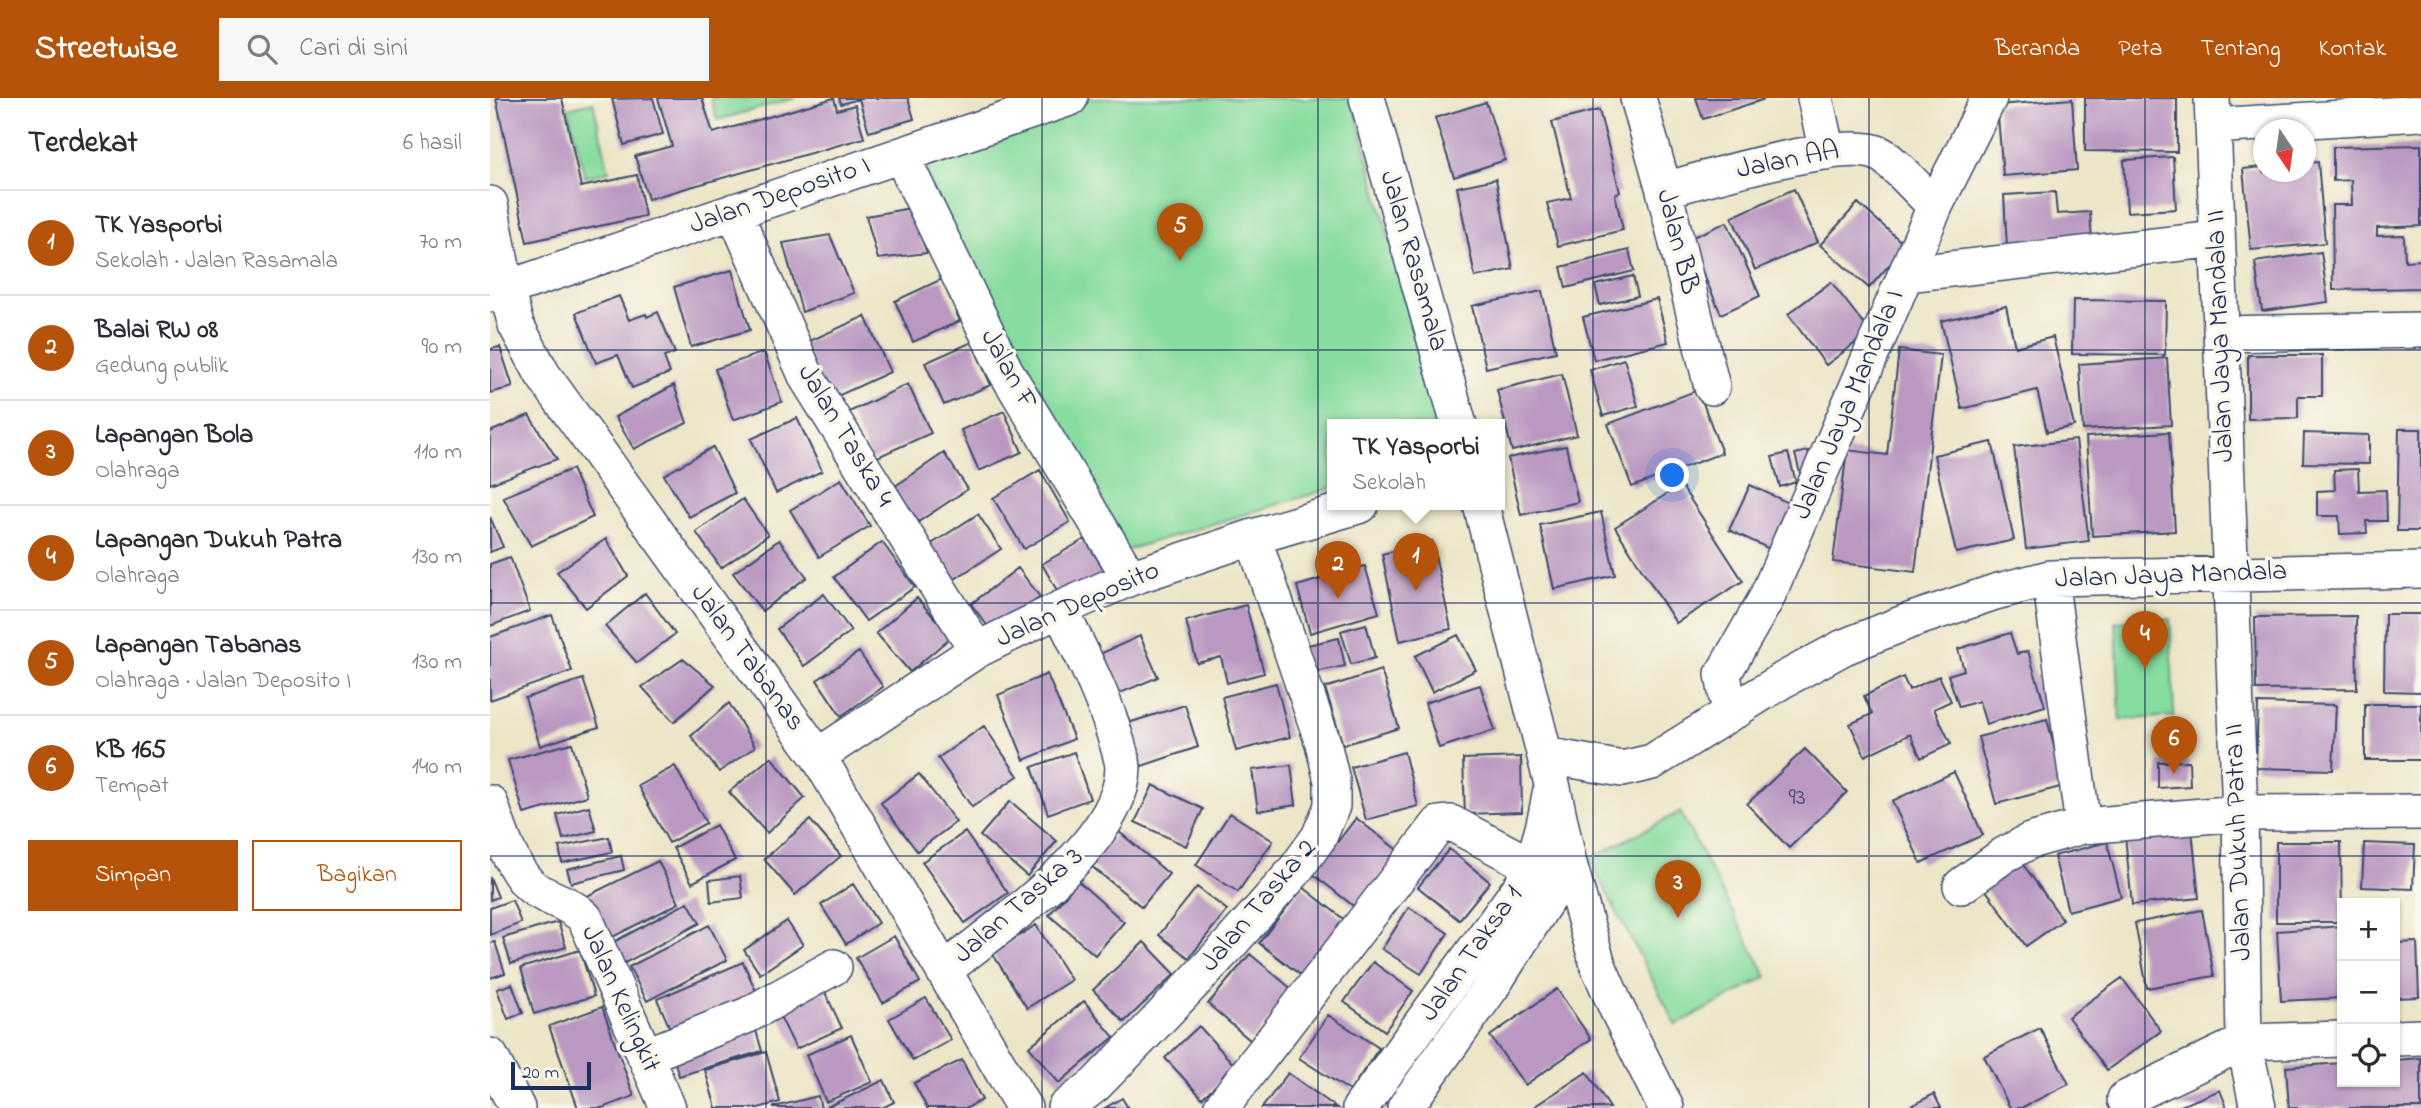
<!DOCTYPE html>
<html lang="id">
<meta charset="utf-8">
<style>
:root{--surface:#fff;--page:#f7f7f7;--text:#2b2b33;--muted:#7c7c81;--line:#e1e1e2;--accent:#b45309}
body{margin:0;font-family:"Indie Flower",sans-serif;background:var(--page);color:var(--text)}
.controls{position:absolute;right:21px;bottom:21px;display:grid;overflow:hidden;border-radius:0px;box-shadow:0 2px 5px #0004}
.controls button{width:63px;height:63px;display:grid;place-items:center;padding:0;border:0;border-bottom:2px solid var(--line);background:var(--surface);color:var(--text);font:35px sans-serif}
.compass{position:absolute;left:1763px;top:21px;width:63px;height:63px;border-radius:50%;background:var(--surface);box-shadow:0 2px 5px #0004;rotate:167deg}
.scale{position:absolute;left:21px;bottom:18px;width:80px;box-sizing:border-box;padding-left:7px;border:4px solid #1b2f5e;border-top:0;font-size:19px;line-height:24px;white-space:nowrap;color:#1b2f5e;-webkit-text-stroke:5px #fbf7ec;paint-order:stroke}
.you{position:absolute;left:1183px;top:378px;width:24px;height:24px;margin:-18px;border:5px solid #fff;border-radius:50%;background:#1a73e8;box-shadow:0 0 0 10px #1a73e833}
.badge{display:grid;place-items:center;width:46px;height:46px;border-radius:50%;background:var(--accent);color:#fff;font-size:23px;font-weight:700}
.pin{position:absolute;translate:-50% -58px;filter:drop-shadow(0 2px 4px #0008)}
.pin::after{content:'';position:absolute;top:37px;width:24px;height:21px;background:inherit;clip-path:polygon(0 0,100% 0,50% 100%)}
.popup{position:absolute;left:837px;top:321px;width:178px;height:91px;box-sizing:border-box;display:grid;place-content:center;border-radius:0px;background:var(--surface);filter:drop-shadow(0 2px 5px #0005);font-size:23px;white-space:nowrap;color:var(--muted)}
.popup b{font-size:26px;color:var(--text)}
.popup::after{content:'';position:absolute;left:50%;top:100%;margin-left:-14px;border:14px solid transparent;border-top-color:var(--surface)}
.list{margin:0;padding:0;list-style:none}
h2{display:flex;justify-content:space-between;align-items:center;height:91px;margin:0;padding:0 28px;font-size:30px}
h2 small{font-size:23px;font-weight:400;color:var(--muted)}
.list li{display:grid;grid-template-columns:46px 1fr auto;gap:21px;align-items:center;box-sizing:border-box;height:105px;padding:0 28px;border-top:2px solid var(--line)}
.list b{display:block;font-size:26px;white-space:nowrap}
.list p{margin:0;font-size:23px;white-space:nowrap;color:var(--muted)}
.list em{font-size:23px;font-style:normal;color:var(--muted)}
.actions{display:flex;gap:14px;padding:21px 28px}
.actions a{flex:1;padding:16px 0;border:2px solid var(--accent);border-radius:0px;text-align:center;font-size:24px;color:var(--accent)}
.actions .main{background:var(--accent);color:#fff}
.icon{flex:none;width:38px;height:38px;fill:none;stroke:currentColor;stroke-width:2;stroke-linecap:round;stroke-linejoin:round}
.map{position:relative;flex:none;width:1931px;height:1010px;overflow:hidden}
header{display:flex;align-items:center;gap:42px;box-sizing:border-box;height:98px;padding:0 35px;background:var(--accent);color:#fff}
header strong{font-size:33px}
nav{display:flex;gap:38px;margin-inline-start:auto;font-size:24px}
.search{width:490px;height:63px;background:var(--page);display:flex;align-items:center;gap:18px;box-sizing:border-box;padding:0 24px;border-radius:0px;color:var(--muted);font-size:26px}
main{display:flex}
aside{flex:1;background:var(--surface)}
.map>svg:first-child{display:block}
.green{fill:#87dc9f;stroke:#51867e;stroke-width:2}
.building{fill:#ba98c1}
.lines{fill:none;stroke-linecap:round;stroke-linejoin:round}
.minor-casing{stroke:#3a4a6e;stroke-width:38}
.minor{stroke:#fff;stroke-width:35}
.grid{fill:none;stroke:#1b2f5e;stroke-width:2;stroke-opacity:0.55}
.labels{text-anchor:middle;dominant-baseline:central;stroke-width:7;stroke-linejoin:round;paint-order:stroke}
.number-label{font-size:24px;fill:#434977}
.street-label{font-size:28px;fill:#1b2f5e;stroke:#fbf7ec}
</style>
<header>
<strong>Streetwise</strong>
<div class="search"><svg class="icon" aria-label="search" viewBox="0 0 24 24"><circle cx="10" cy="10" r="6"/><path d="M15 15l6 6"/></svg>Cari di sini</div>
<nav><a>Beranda</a><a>Peta</a><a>Tentang</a><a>Kontak</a></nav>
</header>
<main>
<aside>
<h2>Terdekat<small>6 hasil</small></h2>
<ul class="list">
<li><span class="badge">1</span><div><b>TK Yasporbi</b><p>Sekolah · Jalan Rasamala</p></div><em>70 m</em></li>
<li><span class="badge">2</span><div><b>Balai RW 08</b><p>Gedung publik</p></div><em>90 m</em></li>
<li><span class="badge">3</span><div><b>Lapangan Bola</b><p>Olahraga</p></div><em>110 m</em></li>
<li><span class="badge">4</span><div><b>Lapangan Dukuh Patra</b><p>Olahraga</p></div><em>130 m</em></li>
<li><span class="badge">5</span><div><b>Lapangan Tabanas</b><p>Olahraga · Jalan Deposito I</p></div><em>130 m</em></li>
<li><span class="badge">6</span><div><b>KB 165</b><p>Tempat</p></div><em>140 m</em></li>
</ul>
<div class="actions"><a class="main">Simpan</a><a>Bagikan</a></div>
</aside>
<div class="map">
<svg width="1931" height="1010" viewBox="0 0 1931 1010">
<rect width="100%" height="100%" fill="#fbf7ec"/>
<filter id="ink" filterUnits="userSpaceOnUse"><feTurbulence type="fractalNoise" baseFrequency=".0143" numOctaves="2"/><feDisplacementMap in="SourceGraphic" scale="14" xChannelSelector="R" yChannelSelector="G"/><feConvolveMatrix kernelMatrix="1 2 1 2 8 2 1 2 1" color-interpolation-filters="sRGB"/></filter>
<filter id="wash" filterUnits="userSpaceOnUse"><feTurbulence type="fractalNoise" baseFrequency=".00686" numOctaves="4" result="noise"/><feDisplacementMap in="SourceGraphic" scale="28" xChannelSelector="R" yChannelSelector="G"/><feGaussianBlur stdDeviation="1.57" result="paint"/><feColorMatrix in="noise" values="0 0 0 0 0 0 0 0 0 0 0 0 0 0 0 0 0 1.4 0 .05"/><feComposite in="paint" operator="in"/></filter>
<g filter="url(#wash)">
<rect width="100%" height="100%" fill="#ece5c7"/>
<path class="green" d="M221 0H306L227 22Z
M562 0H862L949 327H842V390L633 453 527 277 421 48Z
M103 4 119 73 95 79 78 10Z
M1680 521 1684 618 1630 622 1626 524Z
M1190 714 1277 879 1186 927 1099 761Z"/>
<g id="blocks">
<path class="building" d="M6 0H72L91 89 147 77 155 118 37 144Z
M163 0 173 36 134 47 122 1Z
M168 0H212L223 35 344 0 347 12 365 7 374 40 158 101 145 58 182 48Z
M349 0H418L424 21 379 34 369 1 351 6Z
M1206 0H1275V1L1213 21Z
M1595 0H1687V54L1595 53Z
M1582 1 1587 72 1513 78 1507 7Z
M996 4 1015 62 964 79 945 20Z
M1109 12 1130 94 1125 96 1133 132 1068 148 1057 105 1081 100 1062 24Z
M1931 47V128L1887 130V138L1914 137 1915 163 1931 162V190L1843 192 1842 107H1862L1861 82 1843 83V49Z
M1683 59 1686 111 1637 114 1634 62Z
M1828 64 1835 145 1761 152 1753 71 1773 69V74H1815V65Z
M1006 81 1023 171 985 179 967 89Z
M1304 91 1328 144 1265 172 1242 119Z
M1565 94 1567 116 1600 114 1602 144 1517 149 1514 97Z
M1368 105 1416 148 1379 190 1330 147Z
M421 110 437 155 388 161 376 118Z
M1237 124 1270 198 1231 216 1198 141Z
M340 137 364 195 312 214 293 145Z
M1139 152 1144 173 1076 190 1071 169Z
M1831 154 1838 204 1772 213 1765 164Z
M242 172 260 232 201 249 184 189Z
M1143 178 1148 198 1110 207 1105 187Z
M452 181 470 223 423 244 405 203Z
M1341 184 1380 234 1336 267 1298 216Z
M1052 193 1066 254 996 270 982 208Z
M129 198 139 222 156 216 157 219 168 214 185 255 174 259 180 275 142 290 128 257 106 265 86 215Z
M1167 201 1178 244 1104 262 1093 219Z
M1583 202 1676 203 1675 257 1582 256Z
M1516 208 1525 249 1563 239 1584 328 1557 334 1547 292 1472 311 1451 223Z
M375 218 400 274 339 302 313 246Z
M482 244 501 287 454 307 435 265Z
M10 249 23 289 0 295V251Z
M1409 252 1451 257 1425 474 1343 464 1357 352 1397 357Z
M274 254 292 304 243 322 225 271Z
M1758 257H1832V298H1808V320L1758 321Z
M1677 260 1681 327 1593 332 1589 266Z
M1134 261 1148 308 1113 318 1100 272Z
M1072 276 1087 337 1022 353 1007 292Z
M418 286 441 335 381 362 359 314Z
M184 287 197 325 144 351 125 319Z
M1208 292 1232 355 1142 389 1118 326Z
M514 313 532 354 489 373 471 332Z
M39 317 67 361 0 386V334Z
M307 320 332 373 286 395 261 341Z
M1909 331H1931V433H1907Z
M1679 334 1685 433 1602 438 1596 339Z
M1814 335 1879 337V366L1813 365Z
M1586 342 1599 443 1536 451 1524 349Z
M1502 344 1524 442 1466 455 1444 357Z
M1076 348 1088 404 1031 417 1018 360Z
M223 349 245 395 199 419 174 377Z
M1318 353 1323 372 1310 375 1305 356Z
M454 355 478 391 422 428 398 393Z
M1298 355 1306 384 1290 389 1282 359Z
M82 371 103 419 41 448 13 399Z
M1868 371 1869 393 1896 392 1897 423H1876L1877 435 1850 436 1849 418H1827V393L1845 392 1844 372Z
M550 372 580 424 534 451 503 400Z
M351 381 380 428 329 459 300 412Z
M1191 387 1253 483 1186 525 1125 429Z
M1260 387 1305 408 1284 453 1239 432Z
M253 401 278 437 231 470 206 434Z
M1111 414 1125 477 1064 491 1050 427Z
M488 416 511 451 460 484 437 449Z
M0 419 13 449 0 454Z
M116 441 138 478 96 510 67 474Z
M595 441 616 475 572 501 552 466Z
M289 442 317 479 272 513 243 475Z
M942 443 961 531 910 543 892 456Z
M392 444 425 489 376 523 344 479Z
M20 459 40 513 0 528V466Z
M875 468 889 515 820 535 807 488Z
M528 470 550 499 503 535 481 506Z
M155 495 185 536 147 565 115 528Z
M334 496 361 533 314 568 287 531Z
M427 500 461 539 420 574 386 535Z
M756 507 774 575 737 585 731 559 707 565 696 523Z
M1895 516H1931V594L1894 593Z
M62 517 82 573 0 602V539Z
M1866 518 1867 591 1766 592 1765 519Z
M876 526 885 560 861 566 851 533Z
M1520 535 1527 556 1538 553 1555 608 1496 626 1489 603 1469 609 1458 577 1474 572 1468 551Z
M968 537 986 572 942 594 925 558Z
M650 538 668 579 621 599 603 559Z
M849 540 855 568 819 575 813 548Z
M369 554 393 589 351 618 327 582Z
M193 561 225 587 184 624 152 589Z
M891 572 909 630 853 647 835 590Z
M557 576 584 641 534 662 508 597Z
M1449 578 1461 603 1444 611 1461 646 1431 660 1420 636 1375 658 1360 626 1382 616 1374 598 1413 579 1419 592Z
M93 581 109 629 50 648 35 600Z
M786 585 800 639 746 653 732 599Z
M990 587 1005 632 949 650 935 605Z
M239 605 265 649 229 674 201 638Z
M1768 605 1846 607 1843 672 1766 670Z
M1875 606H1931V662H1875Z
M695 607 708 649 646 670 632 627Z
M1557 621 1574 688 1506 706 1488 639Z
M494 628 528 678 482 709 448 660Z
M82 645 97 698 34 716 18 662Z
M1315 651 1357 694 1299 750 1257 706Z
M584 654 600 701 558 716 542 669Z
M914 654 928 708 876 722 861 669Z
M281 659 315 700 277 735 239 694Z
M1031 659 1032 714 975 716 973 661Z
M1699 663 1700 688 1668 690V664Z
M801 667 806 707 768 713 762 672Z
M185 668 216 725 179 745 148 688Z
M1464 674 1493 737 1431 765 1402 703Z
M429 676 466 724 427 753 391 705Z
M663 687 713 711 696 748 645 724Z
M520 703 567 743 537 778 490 738Z
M99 708 106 733 73 741 67 717Z
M740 715 783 743 748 794 706 767Z
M866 720 915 758 871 814 823 776Z
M320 722 351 758 305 797 274 761Z
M226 727 245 762 202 785 183 750Z
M1702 732 1709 800 1642 807 1635 738Z
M628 733 679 776 652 809 600 767Z
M475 734 518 795 475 825 432 764Z
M119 739 122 754 72 765 69 749Z
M1617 744 1631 799 1578 813 1564 758Z
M1786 744H1851L1852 824H1786Z
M1874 745 1925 747 1923 791 1872 789Z
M959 751 1000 784 969 822 928 789Z
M131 758 134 772 81 785 77 771Z
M1530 762 1573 822 1536 848 1493 788Z
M168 763 189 805 113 844 91 801Z
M250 778 253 800 221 804 219 782Z
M0 779 8 799 0 802Z
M588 783 634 824 605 857 559 817Z
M363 786 388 825 356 846 331 807Z
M707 789 737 812 699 860 669 837Z
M813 789 861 827 817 882 769 845Z
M22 802 31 825 0 837V810Z
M198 804 210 825 131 867 120 846Z
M919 809 958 835 931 876 892 851Z
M1712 812 1724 878 1657 890 1645 825Z
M297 823 313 847 270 876 254 852Z
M68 824 76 849 21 866 13 840Z
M219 827 237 862 157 903 139 869Z
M546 827 581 882 537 910 502 855Z
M1852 828V900L1791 903 1787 833Z
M404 838 430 884 393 905 366 860Z
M5 844 15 875 0 880V845Z
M654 844 685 876 634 924 603 892Z
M1927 844 1929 899 1905 900V845Z
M90 852 104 898 44 916 31 870Z
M760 856 804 893 761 943 718 906Z
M253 864 270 902 184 939 167 901Z
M883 864 923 893 895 933 854 904Z
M1632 880 1671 933 1617 972 1578 919Z
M22 886 33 915 18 921 7 891Z
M332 888 352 930 306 951 286 910Z
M1067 891 1101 941 1035 987 1000 938Z
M436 900 461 942 423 963 399 921Z
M594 903 624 939 569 985 539 949Z
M112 909 144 998 112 1010H88L59 928Z
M838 917 889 950 860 993 809 960Z
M709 928 746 969 712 1000 675 960Z
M265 929 272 953 189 978 182 955Z
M1550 930 1579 986 1531 1010H1520L1494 958Z
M361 937 382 984 336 1004 316 957Z
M276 954 290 1004 268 1010H226L215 972Z
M1931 960V1010H1799L1796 969 1852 965V984H1905V962Z
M472 962 492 1002 477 1010H437L424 985Z
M1097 974 1120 1010H1042Z
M798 975 847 1010H772Z
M394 982 404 1004 392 1010H335Z
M1730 992 1737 1010H1686Z
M1444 996 1451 1010H1417Z
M328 998 331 1010H284V1009Z
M632 1000 638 1010H615Z"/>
</g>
</g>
<g filter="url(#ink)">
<use href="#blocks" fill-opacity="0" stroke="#3a4a6e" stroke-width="2"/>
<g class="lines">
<defs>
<path id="minor" d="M877 0 969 327
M1148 0 1174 92 1222 289
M1325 0 1337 54
M1722 0 1750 715 1754 944 1768 1010
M1723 28 1931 15
M411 57 515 272 640 480
M1174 92C1216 81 1355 38 1390 56 1402 62 1433 97 1445 108
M0 106 16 191 26 227 53 277 328 658 534 1010
M244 113 317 280 487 552
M1416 176 1727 141
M0 196 580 0
M1731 236 1931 232
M991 407 1062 686 1079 766 1108 867 1127 911 1176 1010
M1560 480 1593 728
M1247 612 1237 600 1233 576 1276 501 1445 108 1499 0
M1055 657 1132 671 1162 664 1293 582 1354 549 1419 523 1505 494 1560 480 1931 472
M328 658 487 552 570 511 640 480 763 439 871 407
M0 705C9 730 21 772 42 789 59 802 78 803 95 820L178 1010
M1471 788 1514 757 1540 743 1593 728 1750 715 1931 714
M455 872C509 827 633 745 633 669 632 659 628 648 625 638 612 594 590 553 570 511
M1905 940 1931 939
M0 958 27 1010
M155 958 258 917 344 869
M1635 1001 1754 944 1852 941
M575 1010 605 987 652 939 740 846 803 775 829 739 842 708V683L833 645 763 439
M731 1010 949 726 961 725 1042 768
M870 1010 1032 787C1047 758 1055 728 1060 696
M915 1010 1002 888 1079 766"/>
</defs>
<use href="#minor" class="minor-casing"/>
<use href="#minor" class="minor"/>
</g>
</g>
<path class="grid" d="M276 0V1010M552 0V1010M828 0V1010M1103 0V1010M1379 0V1010M1655 0V1010M0 252H1931M0 505H1931M0 758H1931"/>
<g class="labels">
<g class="number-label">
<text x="1307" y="700">93</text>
</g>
<g class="street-label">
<text transform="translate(1298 63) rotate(-11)">Jalan AA</text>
<text transform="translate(290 98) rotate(-19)">Jalan Deposito I</text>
<text transform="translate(1187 144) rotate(76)">Jalan BB</text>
<text transform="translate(923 163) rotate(74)">Jalan Rasamala</text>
<text transform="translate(1731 238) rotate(-92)">Jalan Jaya Mandala II</text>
<text transform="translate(518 272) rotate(61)">Jalan F</text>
<text transform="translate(1359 307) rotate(-67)">Jalan Jaya Mandala I</text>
<text transform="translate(355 338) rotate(59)">Jalan Taska 4</text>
<text transform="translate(1681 478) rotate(-2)">Jalan Jaya Mandala</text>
<text transform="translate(588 507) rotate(-24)">Jalan Deposito</text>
<text transform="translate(257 560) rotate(54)">Jalan Tabanas</text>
<text transform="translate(1749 744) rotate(-92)">Jalan Dukuh Patra II</text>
<text transform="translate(529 808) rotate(-41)">Jalan Taska 3</text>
<text transform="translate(769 808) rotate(-50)">Jalan Taska 2</text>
<text transform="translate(982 856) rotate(-55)">Jalan Taksa 1</text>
<text transform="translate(130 901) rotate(66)">Jalan Kelingkit</text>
</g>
</g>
</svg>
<div class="controls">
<button>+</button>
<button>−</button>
<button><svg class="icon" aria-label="locate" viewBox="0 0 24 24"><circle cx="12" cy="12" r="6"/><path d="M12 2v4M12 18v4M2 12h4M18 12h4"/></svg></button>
</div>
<svg class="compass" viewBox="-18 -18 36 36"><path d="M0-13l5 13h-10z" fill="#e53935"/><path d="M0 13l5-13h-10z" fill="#7c7c81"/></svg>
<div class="scale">20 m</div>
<div class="you"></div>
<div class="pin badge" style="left:926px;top:493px">1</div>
<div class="popup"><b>TK Yasporbi</b>Sekolah</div>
<div class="pin badge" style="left:848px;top:501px">2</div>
<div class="pin badge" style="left:1188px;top:820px">3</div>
<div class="pin badge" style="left:1655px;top:571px">4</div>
<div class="pin badge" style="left:690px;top:163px">5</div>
<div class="pin badge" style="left:1684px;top:676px">6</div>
</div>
</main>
